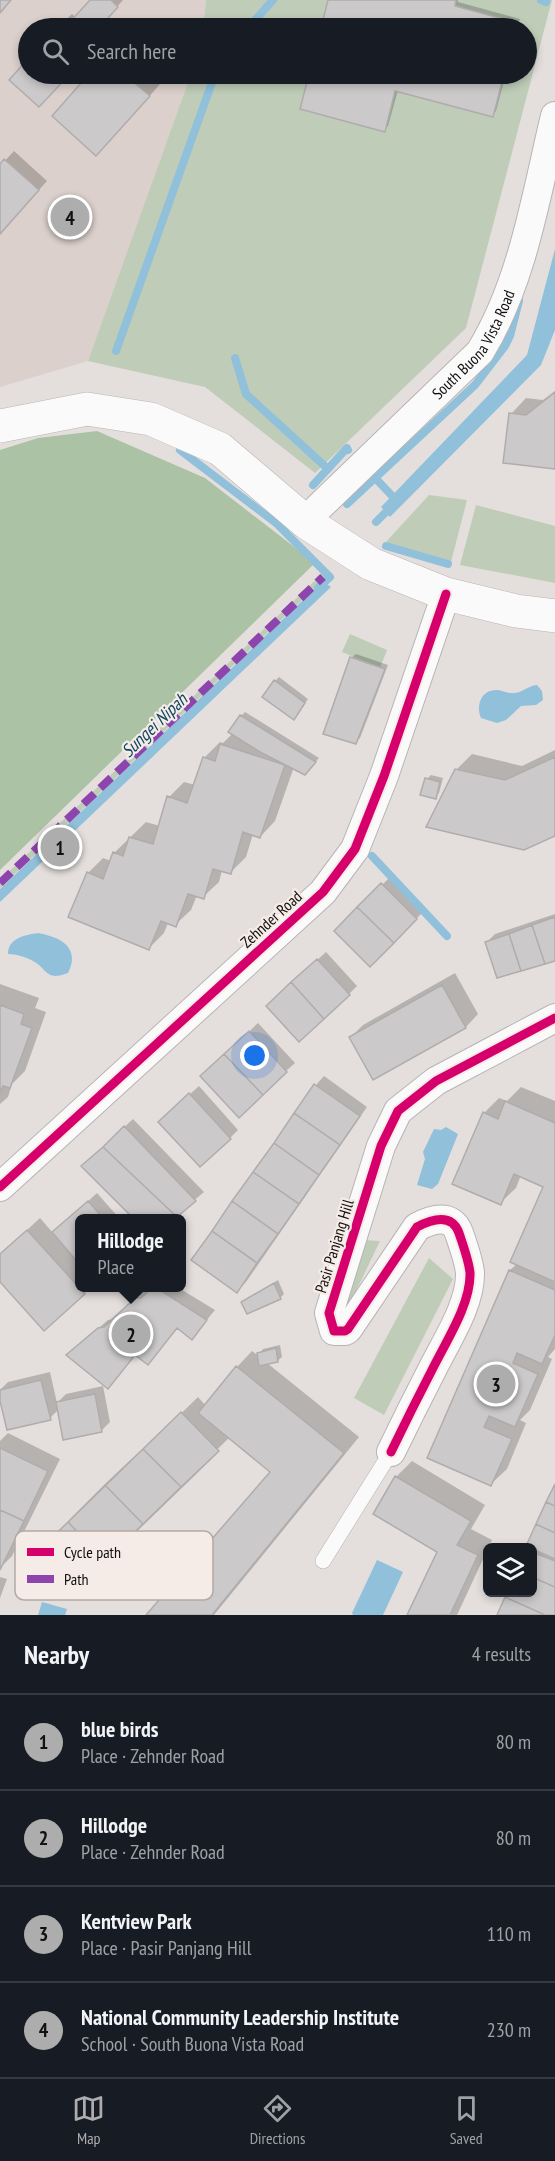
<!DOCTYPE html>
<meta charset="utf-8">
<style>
:root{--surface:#171b24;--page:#20242c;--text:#f1f3f6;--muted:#9ea1a6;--line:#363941;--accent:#aeadae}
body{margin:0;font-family:"PT Sans Narrow",sans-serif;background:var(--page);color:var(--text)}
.controls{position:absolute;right:18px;bottom:18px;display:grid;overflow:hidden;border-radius:9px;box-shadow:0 3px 9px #0003}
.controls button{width:54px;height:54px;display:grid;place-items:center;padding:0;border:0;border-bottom:2px solid var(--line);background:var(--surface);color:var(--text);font:30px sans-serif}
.you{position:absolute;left:255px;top:1056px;width:21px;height:21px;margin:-15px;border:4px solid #fff;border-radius:50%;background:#1a73e8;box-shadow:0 0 0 9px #1a73e833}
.badge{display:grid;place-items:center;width:39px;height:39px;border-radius:50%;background:var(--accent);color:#111;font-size:20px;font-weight:700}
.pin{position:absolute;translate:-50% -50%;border:3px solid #fff;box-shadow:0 2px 6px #0006}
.popup{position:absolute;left:75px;top:1214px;width:111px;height:78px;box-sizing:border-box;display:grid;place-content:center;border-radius:9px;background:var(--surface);filter:drop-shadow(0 2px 4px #0005);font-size:20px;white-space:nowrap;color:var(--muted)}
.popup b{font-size:22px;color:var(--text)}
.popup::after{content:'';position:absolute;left:50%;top:100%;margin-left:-12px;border:12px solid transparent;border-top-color:var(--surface)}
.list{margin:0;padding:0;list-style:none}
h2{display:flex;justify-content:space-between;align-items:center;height:78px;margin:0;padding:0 24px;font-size:26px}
h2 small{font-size:20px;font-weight:400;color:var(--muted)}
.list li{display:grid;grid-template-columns:39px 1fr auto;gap:18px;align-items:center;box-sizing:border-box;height:96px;padding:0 24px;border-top:2px solid var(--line)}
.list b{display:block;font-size:22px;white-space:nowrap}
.list p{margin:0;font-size:20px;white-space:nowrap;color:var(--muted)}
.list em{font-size:20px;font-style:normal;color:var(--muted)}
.icon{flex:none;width:33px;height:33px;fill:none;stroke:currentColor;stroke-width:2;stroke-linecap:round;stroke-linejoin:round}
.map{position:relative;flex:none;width:555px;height:1615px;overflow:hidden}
.search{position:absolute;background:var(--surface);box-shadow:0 3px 9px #0003;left:18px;right:18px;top:18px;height:66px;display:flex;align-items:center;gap:15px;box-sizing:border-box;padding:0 21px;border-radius:33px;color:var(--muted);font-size:22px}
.sheet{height:462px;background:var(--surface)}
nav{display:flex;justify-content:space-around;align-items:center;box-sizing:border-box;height:84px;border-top:2px solid var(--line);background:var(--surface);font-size:16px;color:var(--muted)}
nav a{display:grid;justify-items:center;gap:3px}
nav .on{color:var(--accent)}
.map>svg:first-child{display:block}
.built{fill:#dbd0cb}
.green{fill:#beccb8}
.forest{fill:#abc2a4}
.water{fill:#90c0da}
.shadow{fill:#0003}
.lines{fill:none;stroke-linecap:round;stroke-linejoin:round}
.stream{stroke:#90c0da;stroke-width:8}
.building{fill:#ccc9ca;stroke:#b0acad;stroke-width:1.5}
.service-casing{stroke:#b8b4b3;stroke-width:16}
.minor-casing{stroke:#b8b4b3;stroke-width:30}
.tertiary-casing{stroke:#b8b4b3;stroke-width:34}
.service{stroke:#fbfafa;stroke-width:15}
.minor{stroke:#fbfafa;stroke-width:28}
.tertiary{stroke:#fbfafa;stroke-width:33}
.quiet{stroke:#8e44ad;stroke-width:8;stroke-dasharray:15 8;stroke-linecap:butt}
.cycleway-casing{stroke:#f5ece7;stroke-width:13}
.cycleway{stroke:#d6006c;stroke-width:9}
.labels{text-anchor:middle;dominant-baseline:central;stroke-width:4.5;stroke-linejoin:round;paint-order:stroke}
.street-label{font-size:16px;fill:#110e0c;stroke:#f5ece7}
.water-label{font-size:18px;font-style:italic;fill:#0d4762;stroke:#f5ece7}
.key{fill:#f5ece7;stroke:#b1a9a5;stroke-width:1.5}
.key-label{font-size:16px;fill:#110e0c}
</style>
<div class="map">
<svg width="555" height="1615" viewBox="0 0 555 1615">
<rect width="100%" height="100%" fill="#e4dfdd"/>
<path class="built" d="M0 0H206L203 28H28V74H191L88 361 0 387Z"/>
<path class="green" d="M206 0H552L466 328 315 473 205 387 88 361 191 74H526V28H203Z
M429 495 467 500 451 562 385 543Z
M476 505 555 526V583L460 565Z
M324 572 328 573 327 576 0 888V880Z
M350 634 387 650 380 668 342 652Z
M363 1240 380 1241 342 1320Z
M429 1258 453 1279 384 1415 354 1398Z"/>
<path class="forest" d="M97 431 205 478 315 563 0 870V450L38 438Z"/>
<path class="water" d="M555 249V330L541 365 390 517 381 507 527 355Z
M323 581 331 587 0 902V889Z
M537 685 542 691 543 700 536 705 521 706 506 720 497 723 481 718C476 707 480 690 496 690 502 690 508 694 515 693 523 692 528 686 537 685Z
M38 933C60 937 81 947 68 973 45 982 47 968 33 961 26 957 16 954 8 954 8 938 25 935 38 933Z
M446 1127 458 1134 438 1184 432 1189 417 1185 425 1159 423 1152 434 1129 441 1130Z
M377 1560 403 1572 383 1615H353L352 1613Z
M42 1602 67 1609 65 1615H38Z"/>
<path class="shadow" d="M92 0H123L98 28H57L72 14 76 18Z
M330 0H458V2L520 19 517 28H322Z
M28 61V74H69L52 93 12 80Z
M91 74H150L161 83 109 142 54 116Z
M311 74H506L496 111 492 115 398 90 388 126 384 130 302 108Z
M14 151 47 181 0 233V166Z
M555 391V468L511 414 526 398 543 400Z
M356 654 388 665 360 738 356 742 351 658Z
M279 677 308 699 298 714 275 681Z
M245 712 319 758 309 769 294 767 275 821 260 837 253 834 246 857 230 873 222 870 219 882 203 897 197 895 191 910 175 925 168 923 164 933 149 948 88 873 103 858 111 861 114 853 146 822 160 826 169 797 184 782 195 785 205 757 220 742 223 743 233 733 241 716Z
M555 750V834L456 770 472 754 522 766Z
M431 775 443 778 439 793 435 797 427 779Z
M391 876 425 910 370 965 336 931Z
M555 914V960L487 942 495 934Z
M326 952 357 986 349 994 277 997Z
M455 973 478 1014 466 1027 374 1078 351 1037 363 1025Z
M0 984 39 998 35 1008 46 1012 25 1071 12 1084 8 1097 0 1104Z
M258 1023 295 1063 286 1071 211 1068Z
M324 1076 367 1107 246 1282 237 1291 193 1260 316 1085Z
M199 1086 238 1130 230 1138 169 1113Z
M521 1087 555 1101V1349L548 1357 552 1359 530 1410 520 1420 526 1423 507 1469 491 1484 429 1457 510 1270 517 1264 545 1186 521 1175 516 1188 500 1203 484 1113 499 1098 507 1101Z
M133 1119 204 1192 173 1218H135L83 1166Z
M97 1193 119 1218H80V1288H89L84 1293 0 1280V1255L40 1218 53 1233Z
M278 1280 284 1294 280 1298 243 1302Z
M154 1288H179L215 1310 192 1338 178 1327 148 1363 136 1353 108 1387 77 1347 108 1320 114 1319 145 1290H152Z
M280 1345 282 1357 277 1361 267 1363 359 1437 214 1615H148L272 1471 230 1437 67 1595 32 1559 198 1397 206 1406 237 1367 252 1351 260 1357 259 1354 263 1349Z
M50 1372 57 1403 66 1394 103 1386 110 1422 101 1431 59 1409 50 1418 0 1395V1390L8 1382Z
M8 1433 60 1459 12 1556 0 1568V1441Z
M412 1461 485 1505 471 1529 492 1540 457 1615H409L439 1551 396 1477Z
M555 1487V1615H498L532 1592V1548H529Z
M0 1577 7 1579 0 1598Z"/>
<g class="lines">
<path class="stream" d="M541 0 546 2
M248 28 273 0
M116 351 215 74
M235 358 246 394 328 469
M180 450 276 523 278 522
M377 480 397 501
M313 485 347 448 348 450
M347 504 475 385 505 346 510 336 519 301
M376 522 392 506
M276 523 330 577 318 588
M386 546 448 564
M372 856 447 936"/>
</g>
<path class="building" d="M0 0H11L0 13Z
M90 0H111L118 7 99 28H75L69 23Z
M328 0H456L455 6 517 23 515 28H321Z
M28 59V74H70L39 107 9 80Z
M89 74H124L150 96 96 156 52 116Z
M309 74H504L493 117 395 91 385 132 300 109Z
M4 159 39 190 0 234V164Z
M555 392V469L503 463 509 413 526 415Z
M350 657 385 669 356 744 323 734Z
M274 680 305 703 294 720 262 697Z
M240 715 316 762 305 775 260 752 228 732Z
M220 744 285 765 260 838 243 832 231 874 213 869 204 899 188 894 176 927 161 921 149 950 68 917 87 872 103 879 113 852 123 856 129 837 153 844 167 796 187 803 203 757 215 761Z
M555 757V836L524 850 426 827 455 769 505 780Z
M425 778 440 782 436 799 420 795Z
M381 883 417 919 394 943 357 907Z
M357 907 394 943 370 967 334 931Z
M555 917V961L545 964 532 925Z
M532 925 545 964 521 971 509 934Z
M509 934 521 971 497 978 485 942Z
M317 959 350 995 324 1019 291 982Z
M291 982 324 1019 299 1042 266 1006Z
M442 985 466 1028 373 1080 349 1037Z
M0 1005 24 1014 21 1024 32 1028 10 1088 3 1086 0 1093Z
M249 1031 287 1072 263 1095 224 1054Z
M224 1054 263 1095 239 1118 200 1076Z
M314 1084 360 1116 340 1145 294 1113Z
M189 1093 231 1139 200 1167 158 1122Z
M505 1101 555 1123V1282L510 1262 543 1187 514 1174 501 1205 452 1184 483 1112 498 1119Z
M294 1113 340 1145 319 1175 274 1143Z
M124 1126 196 1201 177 1217 103 1147Z
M274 1143 319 1175 299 1204 253 1172Z
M103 1147 177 1217 133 1218 81 1166Z
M253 1172 299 1204 278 1234 232 1201Z
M88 1201 103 1218H80V1265L52 1232Z
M232 1201 278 1234 257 1263 212 1231Z
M27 1230 85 1294 44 1331 0 1282V1254Z
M212 1231 257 1263 237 1293 191 1260Z
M509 1270 555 1290V1335L542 1364 517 1353 513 1363 538 1374 515 1427 489 1416 484 1427 512 1439 491 1486 427 1458Z
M274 1283 281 1299 247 1314 241 1302Z
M152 1288H157L207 1320 192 1340 177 1328 148 1365 135 1355 108 1389 66 1355 98 1328 104 1327 135 1298H141Z
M276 1348 278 1362 259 1366 257 1353Z
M236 1366 344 1453 212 1615H146L270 1472 198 1413Z
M41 1380 51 1420 7 1430 0 1401V1390Z
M95 1394 102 1432 63 1440 56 1402Z
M181 1412 219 1451 181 1487 143 1449Z
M181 1412 219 1451 67 1598 30 1559Z
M0 1448 48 1471 24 1521 0 1510Z
M143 1449 181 1487 143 1524 105 1485Z
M395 1476 471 1521 457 1545 478 1555 450 1615H407L437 1552 373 1514Z
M555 1484V1506L546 1502Z
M105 1485 143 1524 105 1561 68 1522Z
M546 1502 555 1506V1533L536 1524Z
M0 1510 24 1521 0 1570Z
M68 1522 105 1561 67 1598 30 1559Z
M536 1524 555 1533V1559L526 1546Z
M532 1552 555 1561V1587L532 1577Z
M532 1577 555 1587V1615H545L505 1597 507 1592H532Z
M505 1597 545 1615H497Z"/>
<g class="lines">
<defs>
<path id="service" d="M323 1561 391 1452"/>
<g id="minor">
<path id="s1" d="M307 523 318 508 480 352C523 282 536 195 555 116"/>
<path d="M0 1187 323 892 355 849 384 776 446 594"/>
<path d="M391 1452C405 1423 419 1395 434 1366 447 1340 471 1303 470 1273 469 1261 463 1245 459 1233 452 1213 432 1219 417 1227L348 1329 345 1331H334L329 1313 381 1146 398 1111 436 1081 555 1018"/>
</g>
<path id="tertiary" d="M0 426 87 409 151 419 220 449 307 523 371 564 446 594 516 611 555 616"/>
</defs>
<use href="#service" class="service-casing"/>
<use href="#minor" class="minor-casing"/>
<use href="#tertiary" class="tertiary-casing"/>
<use href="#service" class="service"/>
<use href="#minor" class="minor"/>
<use href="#tertiary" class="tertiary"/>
<path class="quiet" d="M0 883 323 577"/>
<defs>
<path id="cycleway" d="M0 1187 323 892 355 849 384 776 446 594
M391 1452C405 1423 419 1395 434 1366 447 1340 471 1303 470 1273 469 1261 463 1245 459 1233 452 1213 432 1219 417 1227L348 1329 345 1331H334L329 1313 381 1146 398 1111 436 1081 555 1018"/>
</defs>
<use href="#cycleway" class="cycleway-casing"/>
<use href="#cycleway" class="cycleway"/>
</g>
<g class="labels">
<g class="street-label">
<text stroke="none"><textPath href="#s1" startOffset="246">South Buona Vista Road</textPath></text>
<text transform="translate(271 919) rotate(-42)">Zehnder Road</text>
<text transform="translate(334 1246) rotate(-73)">Pasir Panjang Hill</text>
</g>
<g class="water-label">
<text transform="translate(154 725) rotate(-44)">Sungei Nipah</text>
</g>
</g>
<rect x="15" y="1531" width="198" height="69" rx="9" class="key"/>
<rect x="27" y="1548" width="27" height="8" fill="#d6006c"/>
<rect x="27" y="1575" width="27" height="8" fill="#8e44ad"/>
<g class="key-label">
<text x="64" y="1558">Cycle path</text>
<text x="64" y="1585">Path</text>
</g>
</svg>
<div class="controls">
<button><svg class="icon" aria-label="layers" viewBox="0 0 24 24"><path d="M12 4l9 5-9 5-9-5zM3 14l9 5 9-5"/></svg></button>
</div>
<div class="you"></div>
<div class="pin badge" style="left:60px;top:847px">1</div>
<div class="pin badge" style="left:131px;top:1334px">2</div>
<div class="popup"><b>Hillodge</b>Place</div>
<div class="pin badge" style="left:496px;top:1384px">3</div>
<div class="pin badge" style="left:70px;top:217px">4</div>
<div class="search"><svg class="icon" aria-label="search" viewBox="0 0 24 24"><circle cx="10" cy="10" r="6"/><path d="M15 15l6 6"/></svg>Search here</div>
</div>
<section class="sheet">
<h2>Nearby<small>4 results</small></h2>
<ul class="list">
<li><span class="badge">1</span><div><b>blue birds</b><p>Place · Zehnder Road</p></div><em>80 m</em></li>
<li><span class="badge">2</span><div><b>Hillodge</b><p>Place · Zehnder Road</p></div><em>80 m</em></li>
<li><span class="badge">3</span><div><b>Kentview Park</b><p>Place · Pasir Panjang Hill</p></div><em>110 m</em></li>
<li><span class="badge">4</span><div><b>National Community Leadership Institute</b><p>School · South Buona Vista Road</p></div><em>230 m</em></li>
</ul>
</section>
<nav>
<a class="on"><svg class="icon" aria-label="map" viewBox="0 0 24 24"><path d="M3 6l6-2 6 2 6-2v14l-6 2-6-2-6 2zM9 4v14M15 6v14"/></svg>Map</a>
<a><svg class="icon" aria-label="directions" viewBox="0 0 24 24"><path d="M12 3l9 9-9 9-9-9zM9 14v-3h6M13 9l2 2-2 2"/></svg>Directions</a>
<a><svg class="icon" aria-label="saved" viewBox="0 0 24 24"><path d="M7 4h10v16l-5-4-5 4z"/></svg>Saved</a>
</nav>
